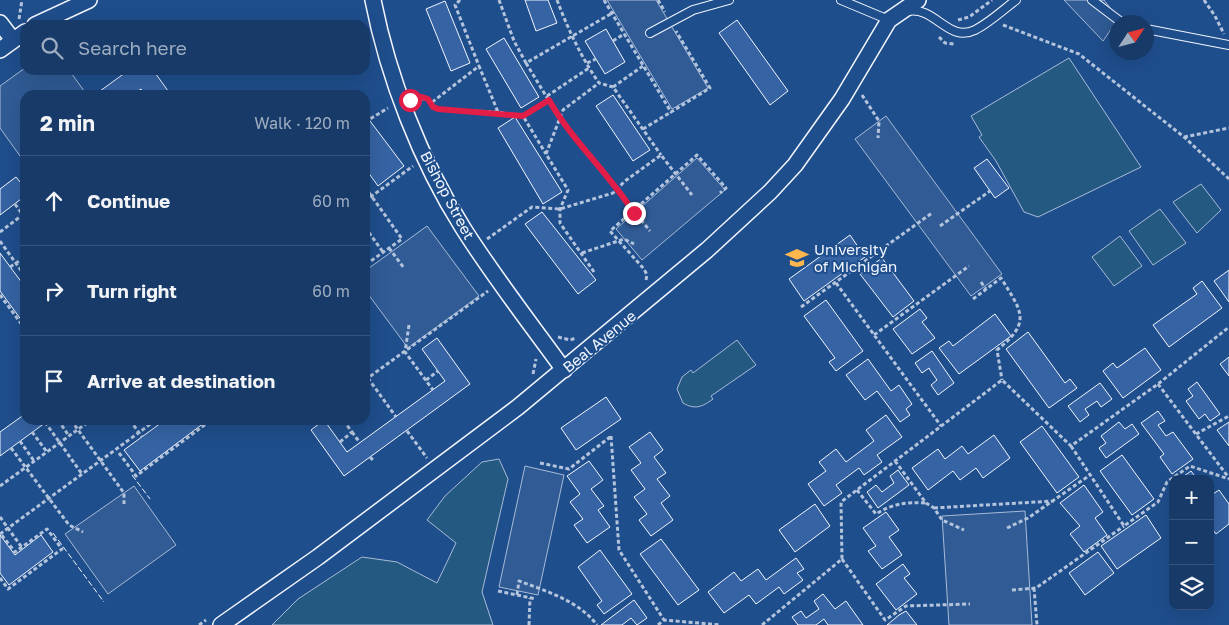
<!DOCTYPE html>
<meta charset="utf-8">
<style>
:root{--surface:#173a69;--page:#244571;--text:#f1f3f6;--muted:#9eadc0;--line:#36547d}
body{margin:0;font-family:"Golos Text",sans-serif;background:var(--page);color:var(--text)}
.controls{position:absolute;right:15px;bottom:15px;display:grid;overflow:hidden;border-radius:10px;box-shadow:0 5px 20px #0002}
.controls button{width:45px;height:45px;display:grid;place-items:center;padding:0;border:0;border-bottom:1px solid var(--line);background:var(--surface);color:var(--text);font:25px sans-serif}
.compass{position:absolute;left:1109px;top:15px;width:45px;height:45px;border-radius:50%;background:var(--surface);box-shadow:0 5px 20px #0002;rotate:54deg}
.stop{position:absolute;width:15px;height:15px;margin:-11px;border:4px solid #e11d48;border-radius:50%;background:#fff}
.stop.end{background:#e11d48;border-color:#fff;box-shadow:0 1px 5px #0008}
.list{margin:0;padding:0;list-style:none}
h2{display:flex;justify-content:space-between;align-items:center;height:65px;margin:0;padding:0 20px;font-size:21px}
h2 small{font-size:16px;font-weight:400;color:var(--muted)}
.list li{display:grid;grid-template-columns:32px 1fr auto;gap:15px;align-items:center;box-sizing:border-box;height:90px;padding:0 20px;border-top:1px solid var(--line)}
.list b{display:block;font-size:19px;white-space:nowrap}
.list em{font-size:16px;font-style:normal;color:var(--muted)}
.icon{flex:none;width:28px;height:28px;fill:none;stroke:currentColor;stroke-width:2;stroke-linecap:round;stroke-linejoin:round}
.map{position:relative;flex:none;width:1229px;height:625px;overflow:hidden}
.search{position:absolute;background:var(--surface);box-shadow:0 5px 20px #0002;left:20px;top:20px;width:350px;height:55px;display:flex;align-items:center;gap:12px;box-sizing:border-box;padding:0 18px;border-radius:15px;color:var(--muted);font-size:19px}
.panel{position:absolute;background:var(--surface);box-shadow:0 5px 20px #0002;left:20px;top:90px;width:350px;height:335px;border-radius:15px}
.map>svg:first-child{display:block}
.green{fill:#245a82;stroke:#a8bbd7}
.parking{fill:#305b95;stroke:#a8bbd7}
.building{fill:#3563a3;stroke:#f2f6ff}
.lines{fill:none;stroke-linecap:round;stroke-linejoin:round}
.service-casing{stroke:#f2f6ff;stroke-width:10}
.minor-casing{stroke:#f2f6ff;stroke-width:18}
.path{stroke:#b3c4dc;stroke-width:3;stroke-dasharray:4 2.5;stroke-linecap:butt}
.service{stroke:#1f4e8c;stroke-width:8}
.minor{stroke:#1f4e8c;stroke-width:15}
.fence{stroke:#f2f6ff;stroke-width:1;stroke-dasharray:6 2.5;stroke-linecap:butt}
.route{stroke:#e11d48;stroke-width:6}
.labels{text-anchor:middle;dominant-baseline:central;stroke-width:4;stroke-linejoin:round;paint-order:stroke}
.street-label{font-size:15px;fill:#f2f6ff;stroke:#1f4e8c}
.poi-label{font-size:15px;fill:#f2f6ff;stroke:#1f4e8c;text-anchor:start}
</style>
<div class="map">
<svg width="1229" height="625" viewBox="0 0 1229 625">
<rect width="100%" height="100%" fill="#1f4e8c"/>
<path class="green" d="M1069 58 1141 167 1038 217 1024 212 996 161 979 137 982 135 971 116Z
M1201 184 1221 210 1197 233 1173 202Z
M1160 209 1186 243 1153 265 1129 231Z
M1120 236 1142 266 1114 286 1092 257Z
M737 340 756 365 711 396 713 399C702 407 695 410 683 403L677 389 682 377 691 370 693 373Z
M499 459 508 479 482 592 493 625H272L298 599 362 557 397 562 437 583 456 543 427 520 445 496 482 462Z"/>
<path class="parking" d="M607 0H656L708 88 672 109Z
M1064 0H1104L1120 21 1116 22 1103 41Z
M25 68V70H69L87 95H25V163L0 128V86Z
M886 116 1002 274 971 296 855 139Z
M697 158 725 190 642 260 616 229Z
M427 226 479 296 408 348 365 290V271Z
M525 466 564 475 538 595 499 587Z
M134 486 176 545 108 594 65 534Z
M1025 511 1032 625H949L942 516Z"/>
<path class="building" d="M525 0H548L557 23 536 31Z
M445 1 470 63 451 71 426 9Z
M737 20 788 91 770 105 719 33Z
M606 29 625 62 605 74 585 41Z
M504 38 539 97 521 108 486 49Z
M129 70H153L171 95H145L141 89 132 95H103L100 91Z
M613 95 650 150 633 161 596 106Z
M367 117 404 166 378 186 365 168V119Z
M515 117 562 192 543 204 498 128Z
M987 159 1009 188 995 198 974 168Z
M16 177 25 188V196L0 215V189Z
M542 212 596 280 578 294 525 224Z
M850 235 865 257 804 301 789 279Z
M0 253 25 287V325L0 291Z
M882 258 914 301 893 317 860 274Z
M1229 270V302L1214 281Z
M1202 281 1222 308 1169 347 1153 325 1197 294 1193 288Z
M826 300 863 351 836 371 829 362 835 358 804 316Z
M920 309 927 318 922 322 935 338 912 354 893 329Z
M995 314 1011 336 959 374 939 348 949 341 953 346Z
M1028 332 1065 383 1070 379 1077 388 1049 408 1006 349Z
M437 338 470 384 344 476 311 430 324 420 347 452 445 381 422 349Z
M1145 348 1161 370 1123 398 1103 371 1113 363 1117 368Z
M932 351 954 383 938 395 931 385 937 380 930 370 929 368 922 373 915 363Z
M1229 357V376L1220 364Z
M868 359 891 391 899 385 912 404 906 409 910 415 900 422 877 391 865 400 846 375Z
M1197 382 1220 414 1210 421 1205 414 1199 419 1186 401 1193 396 1188 389Z
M1100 383 1112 399 1101 407 1097 401 1085 409 1089 415 1080 422 1068 406Z
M606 397 621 419 576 450 561 428Z
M1158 411 1165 421 1158 425 1166 436 1173 432 1193 459 1172 474 1160 457 1164 454 1141 423Z
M25 414V420H49L0 456V432Z
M886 415 902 437 877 455 882 462 864 475 859 468 836 485 842 493 824 506 808 484 826 471 819 462 836 449 846 462 874 441 866 430Z
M165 420H208L140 471 124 450Z
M1119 422 1125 429 1132 424 1139 434 1106 458 1099 448 1106 443 1101 436Z
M1229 422V446L1217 430Z
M1042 426 1079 477 1057 493 1020 442Z
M650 432 663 450 654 457 666 473 657 479 670 496 661 503 673 520 651 536 639 520 647 514 634 497 645 489 631 470 641 463 629 447Z
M994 435 1010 458 983 478 976 468 960 480 953 471 928 490 912 468 938 449 945 459 962 446 968 454Z
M1122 455 1154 499 1132 515 1100 471Z
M589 461 603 480 591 489 604 506 598 510 610 527 587 543 574 525 583 519 570 502 580 494 567 476Z
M898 470 909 485 878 508 867 492 876 485 882 492 894 483 890 476Z
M1191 471 1197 479H1180Z
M1084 485 1103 512 1095 518 1107 535 1084 552 1070 534 1080 526 1060 503Z
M1219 490 1229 504V524L1216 534 1210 526V496Z
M815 504 830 526 795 552 779 530Z
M886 512 899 530 889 537 902 555 882 569 868 551 876 546 863 528Z
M1146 515 1161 538 1117 569 1101 546Z
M0 535 15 555 41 535 53 552 9 585 0 573Z
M661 539 699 590 678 605 640 554Z
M600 550 632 594 604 614 597 605 602 601 578 567Z
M1098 552 1114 573 1085 595 1069 573Z
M796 558 804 569 797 573 803 580 784 594 779 587 756 604 749 595 724 613 708 592 734 572 741 581 758 569 766 580Z
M903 564 910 574 904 578 917 594 896 610 876 584Z
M823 594 835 609 846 601 863 625H828L824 619 816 625H798L792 617 801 611 806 618 819 609 814 601Z
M634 600 647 618 637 625 631 618 622 625H601Z
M906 611 917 625H887L899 615Z"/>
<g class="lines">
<defs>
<path id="service" d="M841 0 889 20
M1092 0 1121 22
M908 11C935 6 948 43 975 30 989 23 1003 10 1016 0
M1146 29 1229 45
M650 33 693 10 729 0"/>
<path id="minor" d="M373 0C388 77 421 162 463 228 494 277 530 323 564 370
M0 23 13 40
M35 25 89 0
M0 50 25 32
M221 625 318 557 518 407 707 250 770 192 795 165 842 99 889 20 918 0"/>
</defs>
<use href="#service" class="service-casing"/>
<use href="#minor" class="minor-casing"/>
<path class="path" d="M460 0 455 5 479 66
M499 0 514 41 526 63 614 12
M557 0C568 29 581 57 599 83L613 87 661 155
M604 0 671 112 710 88 676 31
M658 0 665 12
M1204 0 1215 16 1224 34
M19 19 22 0
M958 20 969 17 992 0
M1003 25 1079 54 1184 137 1229 179
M939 37 945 43 954 44
M613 41 624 34
M526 63 560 119 650 231
M587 63 596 59
M613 87 643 66
M862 95 879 121 878 138
M547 96 589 68
M415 99H428L431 103 479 66 498 112 523 116 546 154
M431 103 438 109 497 112
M523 116 549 100
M365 122 388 108
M643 129 671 112
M1184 137 1229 128
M365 187 402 239 365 265
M365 201 413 166
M15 204 25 218
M940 226 990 191
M365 227 383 252
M0 232 25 213
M487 239 532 207 560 209 613 193 625 181 661 155 692 195
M0 241 25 276
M389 248 404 268
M582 253 624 239 634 244
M10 267 25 257
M594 272 560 223V209L568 190 546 154 563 110 599 83
M646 280 647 275 644 269 610 231 697 155 726 188 720 193
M981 282 986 289
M836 283 941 426
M0 295 25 329
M973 299 1001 278C1022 312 1032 322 997 350L1002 380
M801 307 932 213
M409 325 405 352 433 390
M874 335 969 266
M558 337 570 340 576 338
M533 374 536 359
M368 378 396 417
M365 380 488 291
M426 380 438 371
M1158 384 1229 478
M58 420 69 436
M71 420 124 493V504
M130 420 142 437
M45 422 82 474
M407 431 427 458
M32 432 47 452
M352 432 360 443
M1196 434 1229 416
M611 436 619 550 664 620
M20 441 34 461
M340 442 352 432 343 420
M1071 446 1124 526 1158 502 1167 482 1190 466 1229 479
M11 448 69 525 83 532
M119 453 136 476 210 421
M370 457 374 461
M895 461 926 503 934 508 942 520 964 530
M540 463 569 469 610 437
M0 486 91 420
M857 490 876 514C894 503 906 502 926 503
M934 508 1054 501
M0 517 23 549
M1007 528 1028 518 1090 475
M0 534 156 420
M842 559 885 620 906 606 970 604
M0 578 8 589 62 549 47 529 15 552 0 533
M1034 588 1037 625
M1012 590 1036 588 1124 526
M498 591 536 599
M517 595 519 581C546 591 579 601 597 625
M199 625 206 620
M529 625 530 598
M658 625 664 620 721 625
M762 625 842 559 841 502 1002 380 1071 446 1158 384 1229 327"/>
<use href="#service" class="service"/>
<use href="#minor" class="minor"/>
<path class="fence" d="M132 475 150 499
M53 533 104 602"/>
</g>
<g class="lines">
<path class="route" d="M410 100 422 97 428 99 433 107 438 109 523 116 549 100C572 141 609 173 634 213"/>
</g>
<defs>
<symbol id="university-bare" viewBox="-9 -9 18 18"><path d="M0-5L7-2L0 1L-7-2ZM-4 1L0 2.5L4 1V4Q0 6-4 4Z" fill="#ffb74d" stroke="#1f4e8c" stroke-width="2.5" paint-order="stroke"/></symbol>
</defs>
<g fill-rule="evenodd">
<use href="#university-bare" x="781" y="242" width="32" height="32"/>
</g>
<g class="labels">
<g class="street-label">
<text transform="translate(448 195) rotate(62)">Bishop Street</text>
<text transform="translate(599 341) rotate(-39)">Beal Avenue</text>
</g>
<g class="poi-label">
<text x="814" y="249">University<tspan x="814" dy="17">of Michigan</tspan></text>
</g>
</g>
</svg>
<div class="controls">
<button>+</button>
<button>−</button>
<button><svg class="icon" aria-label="layers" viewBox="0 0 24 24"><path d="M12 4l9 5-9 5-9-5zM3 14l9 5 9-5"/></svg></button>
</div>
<svg class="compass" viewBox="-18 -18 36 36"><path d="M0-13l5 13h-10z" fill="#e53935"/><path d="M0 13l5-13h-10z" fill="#9eadc0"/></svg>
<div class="stop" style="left:410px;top:100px"></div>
<div class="stop end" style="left:634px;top:213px"></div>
<div class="search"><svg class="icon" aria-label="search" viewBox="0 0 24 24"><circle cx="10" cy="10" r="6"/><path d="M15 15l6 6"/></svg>Search here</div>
<section class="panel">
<h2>2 min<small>Walk · 120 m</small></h2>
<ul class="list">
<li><svg class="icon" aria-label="ahead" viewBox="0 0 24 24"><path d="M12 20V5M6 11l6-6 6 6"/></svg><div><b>Continue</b></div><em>60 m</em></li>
<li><svg class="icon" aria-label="right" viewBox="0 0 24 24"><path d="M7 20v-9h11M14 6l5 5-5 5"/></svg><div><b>Turn right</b></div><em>60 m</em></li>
<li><svg class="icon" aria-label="arrive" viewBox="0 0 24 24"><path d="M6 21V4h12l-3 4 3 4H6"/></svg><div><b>Arrive at destination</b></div></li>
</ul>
</section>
</div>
